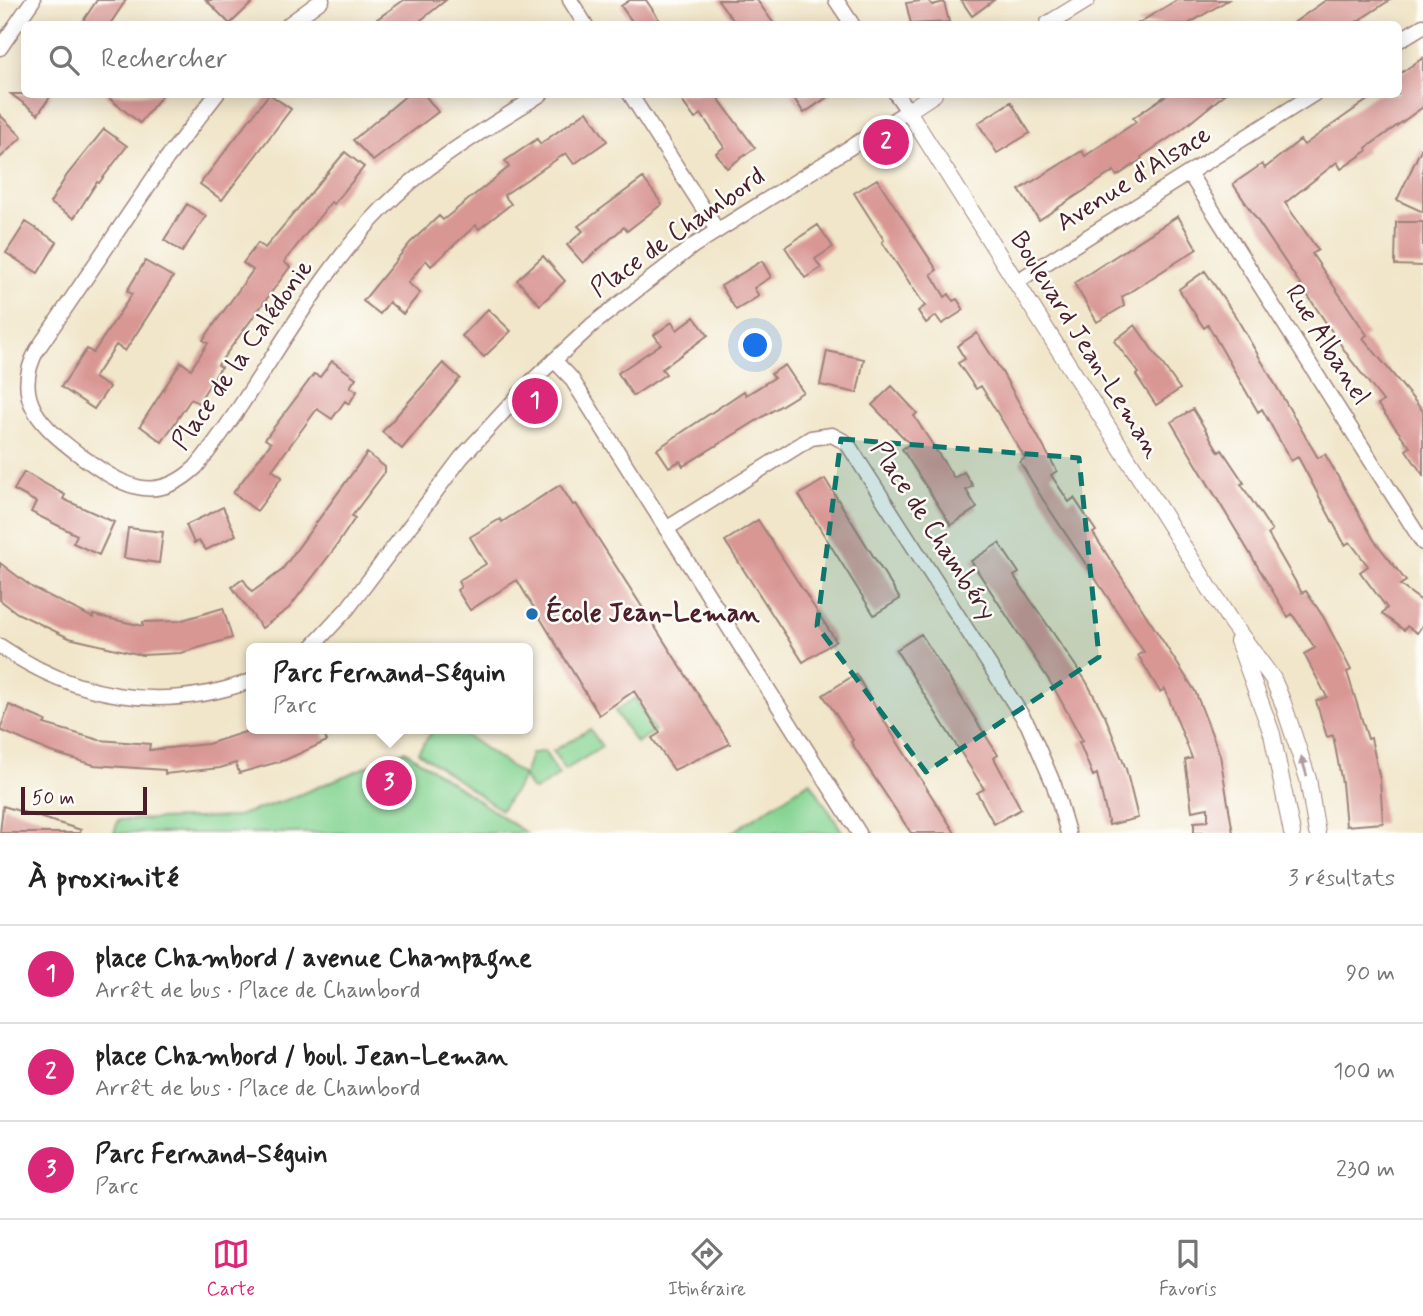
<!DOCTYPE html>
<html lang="fr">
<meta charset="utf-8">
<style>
:root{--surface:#fff;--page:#f6f6f6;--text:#222;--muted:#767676;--line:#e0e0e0;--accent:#db2777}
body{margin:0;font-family:Mynerve,sans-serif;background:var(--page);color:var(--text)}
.scale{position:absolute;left:21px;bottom:18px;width:126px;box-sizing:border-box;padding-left:7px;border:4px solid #4a1f2b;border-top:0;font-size:19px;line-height:24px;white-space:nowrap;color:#4a1f2b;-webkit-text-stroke:5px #fdfcf7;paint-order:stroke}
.you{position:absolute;left:756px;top:346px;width:24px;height:24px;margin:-18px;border:5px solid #fff;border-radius:50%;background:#1a73e8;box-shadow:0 0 0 10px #1a73e833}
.badge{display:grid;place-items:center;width:46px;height:46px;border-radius:50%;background:var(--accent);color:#fff;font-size:23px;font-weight:700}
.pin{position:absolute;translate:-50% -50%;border:4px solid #fff;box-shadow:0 2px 7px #0006}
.popup{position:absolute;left:246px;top:643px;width:287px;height:91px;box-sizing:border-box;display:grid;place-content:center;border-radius:10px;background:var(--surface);filter:drop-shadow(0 2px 5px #0005);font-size:23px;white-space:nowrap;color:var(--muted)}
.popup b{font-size:26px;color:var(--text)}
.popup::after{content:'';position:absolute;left:50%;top:100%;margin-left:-14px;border:14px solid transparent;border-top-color:var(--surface)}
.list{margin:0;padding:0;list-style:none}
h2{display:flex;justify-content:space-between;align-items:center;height:91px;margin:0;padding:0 28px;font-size:30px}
h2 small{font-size:23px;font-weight:400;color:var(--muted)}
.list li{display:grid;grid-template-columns:46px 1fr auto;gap:21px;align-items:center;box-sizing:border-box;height:98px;padding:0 28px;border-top:2px solid var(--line)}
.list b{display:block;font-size:26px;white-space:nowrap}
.list p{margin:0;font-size:23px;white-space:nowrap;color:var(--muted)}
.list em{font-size:23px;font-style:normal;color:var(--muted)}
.icon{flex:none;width:38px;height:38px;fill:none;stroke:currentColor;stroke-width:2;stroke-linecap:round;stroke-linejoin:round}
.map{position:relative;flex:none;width:1423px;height:833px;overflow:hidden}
.search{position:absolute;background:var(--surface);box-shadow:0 4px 18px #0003;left:21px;right:21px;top:21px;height:77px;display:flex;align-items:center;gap:18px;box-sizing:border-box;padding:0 24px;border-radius:10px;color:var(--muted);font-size:26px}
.sheet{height:385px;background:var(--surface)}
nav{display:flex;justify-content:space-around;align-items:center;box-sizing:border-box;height:98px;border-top:2px solid var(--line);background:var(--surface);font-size:19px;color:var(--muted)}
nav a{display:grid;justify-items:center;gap:4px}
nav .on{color:var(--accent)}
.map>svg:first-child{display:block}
.green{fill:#85d493;stroke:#687a5f;stroke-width:2}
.building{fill:#d99794}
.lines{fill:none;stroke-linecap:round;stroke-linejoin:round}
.minor-casing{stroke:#9e827a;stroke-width:17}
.tertiary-casing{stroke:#9e827a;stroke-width:18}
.minor{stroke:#fff;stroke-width:14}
.tertiary{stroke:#fff;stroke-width:16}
.oneway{fill:#ae9aa0}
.marked{fill:#0f766e;fill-opacity:0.2;stroke:#0f766e;stroke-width:5;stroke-dasharray:14 9;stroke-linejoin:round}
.poi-dot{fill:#1f6fb2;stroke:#fdfcf7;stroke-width:2.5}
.labels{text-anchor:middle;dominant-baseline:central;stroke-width:5;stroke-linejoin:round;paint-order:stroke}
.street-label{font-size:26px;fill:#4a1f2b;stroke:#fdfcf7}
.poi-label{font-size:26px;font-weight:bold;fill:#4a1f2b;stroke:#fdfcf7;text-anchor:start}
</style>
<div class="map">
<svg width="1423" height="833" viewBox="0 0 1423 833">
<rect width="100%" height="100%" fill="#fdfcf7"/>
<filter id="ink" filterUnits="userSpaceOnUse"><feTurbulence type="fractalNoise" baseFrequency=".0143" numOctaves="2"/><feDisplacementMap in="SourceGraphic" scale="14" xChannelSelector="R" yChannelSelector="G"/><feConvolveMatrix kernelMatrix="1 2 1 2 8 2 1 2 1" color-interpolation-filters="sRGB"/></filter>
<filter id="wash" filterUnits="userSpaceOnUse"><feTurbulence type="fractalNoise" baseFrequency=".00686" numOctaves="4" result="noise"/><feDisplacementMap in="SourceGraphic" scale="28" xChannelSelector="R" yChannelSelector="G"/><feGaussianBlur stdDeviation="1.57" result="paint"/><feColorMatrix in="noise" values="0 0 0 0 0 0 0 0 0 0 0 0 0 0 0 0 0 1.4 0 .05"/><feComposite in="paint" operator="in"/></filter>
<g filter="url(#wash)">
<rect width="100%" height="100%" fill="#f1e6ca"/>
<path class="green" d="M635 698 655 731 636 743 615 711Z
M434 729H457L524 776 531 754 544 751 559 775 536 790 531 789 524 777 501 810 418 752Z
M590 729 602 747 565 770 553 751Z
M405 751 526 833H114L118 820 234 817 289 799Z
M810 781 843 833H731L800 788Z"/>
<g id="blocks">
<path class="building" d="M97 0H126L110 24H81Z
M206 0H255L230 24Z
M404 0H446L416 24H370Z
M630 0H646L662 24H634L621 6Z
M718 0H757L774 24H736Z
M928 0 932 5 944 2 949 22 911 24 906 3Z
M961 0H994L972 16Z
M1177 0H1228L1188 24H1137Z
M1326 0H1390L1353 24H1292Z
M1423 58V107L1366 148 1367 151 1341 169 1337 162 1285 203 1318 250 1312 254 1367 335 1363 338 1423 411V475L1406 450 1410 447 1378 405 1383 401 1351 360 1233 184 1262 164 1265 168 1300 140 1304 145 1376 94H1398V75Z
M11 94H52L38 114Z
M104 94H163L140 123Z
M269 94 291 109 222 200 200 184Z
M408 94H424L438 112 373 161 353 140Z
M677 94H715L755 148 727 168 716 153 724 147 701 114 695 119Z
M791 94H832L804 113Z
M1168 94H1225L1181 130 1141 157 1142 159 1117 176 1114 171 1039 220 1019 190 1082 151 1085 156 1136 122 1133 118Z
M1011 102 1030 133 997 153 978 123Z
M587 111 607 141 574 164 566 153 504 195 511 204 479 229 476 225 431 266 426 260 408 283 420 293 403 314 389 302 380 314 363 301 410 243 439 216 443 220 509 167 505 161 537 139 540 144Z
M0 115 22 137 0 158Z
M104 129 127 146 99 183 97 182 74 218 50 203 67 175Z
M1423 145V212L1397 200Z
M345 152 364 167 334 204 331 202 284 262 290 267 218 365 221 367 198 403 191 399 162 442 140 426 181 362 191 369 208 343 203 340 253 270 243 263 258 243 265 248Z
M643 178 662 204 627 231 624 227 583 263 567 245 583 231 578 226Z
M877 179 937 270 931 274 945 297 949 294 953 301 957 299 964 310 942 324 936 316 926 323 918 311 925 306 882 242 884 240 854 193Z
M187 204 206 216 182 252 164 240Z
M1178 216 1197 249 1122 297 1124 306 1097 322 1074 283Z
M26 222 57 242 38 273 6 253Z
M1396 222H1423V266L1395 265Z
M818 225 833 247 815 259 821 268 805 278 785 247Z
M543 256 565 281 540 305 517 280Z
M145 261 173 277 125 351 116 345 94 378 109 387 94 409 61 387 87 349 93 353 132 294 127 291Z
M762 261 771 277 754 288 759 296 736 310 721 286Z
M1205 271 1236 317 1318 458 1325 454 1374 540 1406 581 1400 585 1423 602V624L1417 633 1407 626 1404 630 1382 614 1387 608 1360 572 1368 566 1350 542 1345 545 1298 457 1291 461 1262 409 1258 412 1208 325 1204 328 1180 291 1179 289Z
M488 309 511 331 484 357 462 336Z
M694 317 708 335 662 369 666 374 633 396 618 373 661 344 654 335 672 322 677 330Z
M1135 325 1180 389 1156 405 1136 375 1139 373 1114 341Z
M977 333 1002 372 1057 471 1051 475 1069 502 1074 498 1096 531 1093 533 1195 691 1220 755 1233 833H1194V822L1208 821V808L1192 811 1185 760 1192 758 1165 689 1160 692 1138 655 1144 652 1042 498 1020 462 1025 458 981 386 976 389 958 363 965 359 957 346Z
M827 351 864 359 857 393 820 385Z
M332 361 356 378 350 387 357 391 349 404 345 401 332 419 317 409 272 470 282 477 257 511 233 493 271 443 265 439 290 406 314 374 320 377Z
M443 363 460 378 402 449 382 432Z
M785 365 803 392 683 466 680 461 669 467 657 449 744 391 746 395 774 378 771 374Z
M892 386 917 413 914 416 954 478 964 472 973 486 966 490 977 508 951 525 902 449 910 444 872 405Z
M1193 409 1219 452 1222 450 1244 483 1241 484 1272 531 1268 534 1302 593 1306 591 1324 618 1351 670 1347 672 1368 739 1371 738 1380 780 1383 823 1346 826 1342 783 1333 735 1327 737 1316 701 1327 697 1304 654 1315 648 1292 614 1288 617 1171 422Z
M367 453 385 467V472L352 516 355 518 335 548 289 608 262 628 232 587 243 579 252 592 281 571Z
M24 472 65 495 63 499 114 522 99 555 73 543 77 535 31 512 36 502 14 490Z
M825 479 900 599 874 615 799 495Z
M560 485 573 505 576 504 730 744 674 770 652 738 660 733 634 691 599 715 517 580 470 610 457 590 461 587 458 581 486 564 470 537 500 519 502 522Z
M223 507 236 535 206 550 199 541 194 543 186 525Z
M758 520 836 641 803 662 725 541Z
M128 528 163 532 159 563 124 558Z
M999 543 1019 573 1014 576 1086 681 1105 716 1126 769 1138 818 1109 825 1097 774 1093 776 1079 742 1083 741 1054 688 971 561Z
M0 563 33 588 93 618V615L143 626V622L179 621 223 608 232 638 181 653 142 655 69 638 17 613 0 600Z
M921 634 998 755 994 758 1021 809 994 824 977 793 984 789 896 650Z
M856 674 874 705 955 833H911L851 742 853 740 823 695Z
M9 705 46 721 44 724 99 740 150 744 149 750 208 744 254 729H321L327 741 285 760 239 773 236 763 220 768 165 774V770L94 765 51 752 0 730Z
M3 806 81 830 80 833H0Z"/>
</g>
</g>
<g filter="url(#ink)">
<use href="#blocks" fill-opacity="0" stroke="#9e827a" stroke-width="2"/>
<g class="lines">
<defs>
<path id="minor" d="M570 0 585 24
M836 0 852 24
M289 24 322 0
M1398 41 1423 26
M0 48 33 0
M217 94 167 158 37 350C10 400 44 428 81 456 120 484 154 507 196 467 262 385 308 285 382 209 428 162 486 129 541 94
M630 94 717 230
M1189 173 1423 543
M1016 282 1314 94
M554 360 571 378 859 833
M666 529 811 438 832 435 847 443 1028 725 1054 785 1068 833
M0 646C77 699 162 713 251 681
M311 648 348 608 461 458 533 380 592 325 693 246 908 111 896 94"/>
<path id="tertiary" d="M1048 24 1087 0
M934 94 908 111 1231 622 1273 679 1283 703 1308 779 1317 833
M1238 641 1272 734 1292 833"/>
</defs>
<use href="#minor" class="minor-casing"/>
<use href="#tertiary" class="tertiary-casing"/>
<use href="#minor" class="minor"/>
<use href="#tertiary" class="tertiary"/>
</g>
<defs><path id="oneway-solid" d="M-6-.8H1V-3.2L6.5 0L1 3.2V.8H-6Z" transform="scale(1.75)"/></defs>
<use class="oneway" href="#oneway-solid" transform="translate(1304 766) rotate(-106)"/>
</g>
<path class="marked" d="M841 439 1079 458 1099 657 926 772 817 626Z"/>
<circle class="poi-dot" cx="532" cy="614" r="7"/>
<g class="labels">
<g class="street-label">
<text transform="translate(1134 179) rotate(-32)">Avenue d'Alsace</text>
<text transform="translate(678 233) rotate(-35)">Place de Chambord</text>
<text transform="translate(1085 345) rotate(58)">Boulevard Jean-Leman</text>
<text transform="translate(1327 345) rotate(58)">Rue Albanel</text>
<text transform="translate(243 355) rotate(-55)">Place de la Calédonie</text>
<text transform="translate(933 531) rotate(57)">Place de Chambéry</text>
</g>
<g class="poi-label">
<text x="546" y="614">École Jean-Leman</text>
</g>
</g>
</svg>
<div class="scale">50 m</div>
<div class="you"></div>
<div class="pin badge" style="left:535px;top:401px">1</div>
<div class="pin badge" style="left:886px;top:142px">2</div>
<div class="pin badge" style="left:389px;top:783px">3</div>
<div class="popup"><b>Parc Fernand-Séguin</b>Parc</div>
<div class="search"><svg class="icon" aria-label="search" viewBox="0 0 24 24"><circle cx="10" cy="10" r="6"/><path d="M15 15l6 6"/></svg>Rechercher</div>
</div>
<section class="sheet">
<h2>À proximité<small>3 résultats</small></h2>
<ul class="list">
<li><span class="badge">1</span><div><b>place Chambord / avenue Champagne</b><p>Arrêt de bus · Place de Chambord</p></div><em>90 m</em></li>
<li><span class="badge">2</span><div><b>place Chambord / boul. Jean-Leman</b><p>Arrêt de bus · Place de Chambord</p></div><em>100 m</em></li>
<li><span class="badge">3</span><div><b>Parc Fernand-Séguin</b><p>Parc</p></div><em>230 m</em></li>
</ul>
</section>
<nav>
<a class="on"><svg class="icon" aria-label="map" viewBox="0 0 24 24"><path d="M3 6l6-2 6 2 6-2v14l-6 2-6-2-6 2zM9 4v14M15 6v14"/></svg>Carte</a>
<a><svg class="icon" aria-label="directions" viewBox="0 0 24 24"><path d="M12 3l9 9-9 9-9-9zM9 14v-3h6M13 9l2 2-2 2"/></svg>Itinéraire</a>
<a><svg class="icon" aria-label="saved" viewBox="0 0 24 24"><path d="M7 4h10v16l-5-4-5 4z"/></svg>Favoris</a>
</nav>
